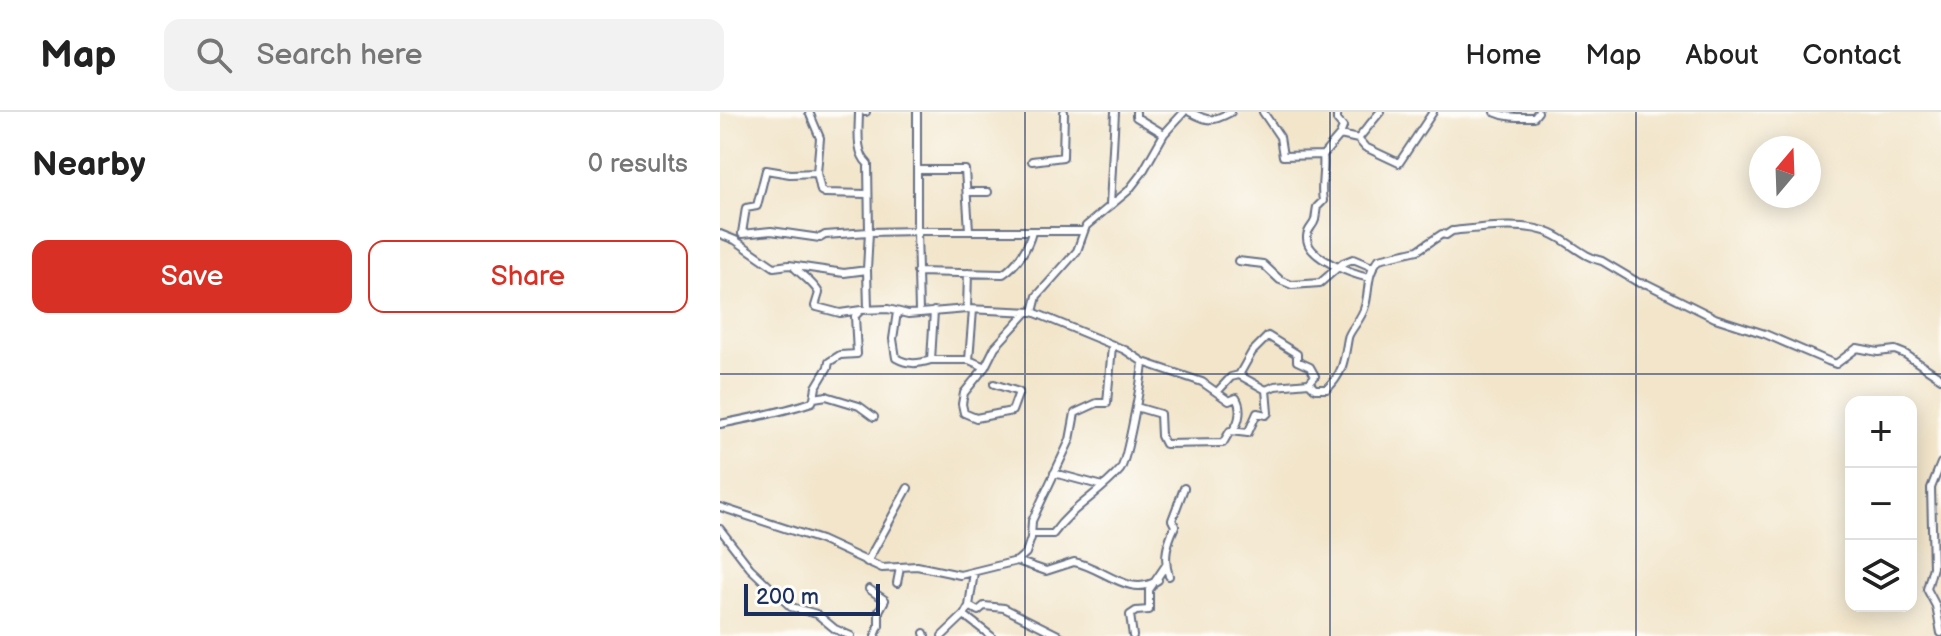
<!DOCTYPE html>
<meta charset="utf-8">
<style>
:root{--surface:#fff;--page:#f2f2f2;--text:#222;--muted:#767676;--line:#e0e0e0;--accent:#d93025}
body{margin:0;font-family:"Balsamiq Sans",sans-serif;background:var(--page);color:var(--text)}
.controls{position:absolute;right:24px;bottom:24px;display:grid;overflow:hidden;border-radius:16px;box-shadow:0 4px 20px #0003}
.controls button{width:72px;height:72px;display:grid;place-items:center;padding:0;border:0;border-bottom:2px solid var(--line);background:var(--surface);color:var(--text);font:40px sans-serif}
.compass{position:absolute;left:1029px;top:24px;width:72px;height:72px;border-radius:50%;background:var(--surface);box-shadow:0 4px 20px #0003;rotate:19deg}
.scale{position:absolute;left:24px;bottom:20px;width:136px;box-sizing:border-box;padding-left:8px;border:4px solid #1b2f5e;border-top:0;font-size:22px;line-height:28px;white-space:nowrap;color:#1b2f5e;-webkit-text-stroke:6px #fdfcf7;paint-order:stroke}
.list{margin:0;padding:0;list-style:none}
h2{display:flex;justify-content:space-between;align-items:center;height:104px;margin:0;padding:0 32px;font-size:34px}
h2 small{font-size:26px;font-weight:400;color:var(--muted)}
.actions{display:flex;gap:16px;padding:24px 32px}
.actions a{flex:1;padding:18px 0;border:2px solid var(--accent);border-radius:16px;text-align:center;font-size:28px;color:var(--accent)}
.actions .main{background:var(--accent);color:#fff}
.icon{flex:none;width:44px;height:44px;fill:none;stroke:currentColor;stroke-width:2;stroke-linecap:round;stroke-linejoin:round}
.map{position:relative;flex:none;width:1221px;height:524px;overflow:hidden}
header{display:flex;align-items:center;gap:48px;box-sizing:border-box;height:112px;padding:0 40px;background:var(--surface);border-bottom:2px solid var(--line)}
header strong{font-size:38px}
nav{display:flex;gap:44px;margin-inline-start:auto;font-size:28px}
.search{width:560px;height:72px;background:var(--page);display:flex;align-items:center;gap:20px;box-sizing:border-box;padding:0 28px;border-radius:16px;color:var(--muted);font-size:30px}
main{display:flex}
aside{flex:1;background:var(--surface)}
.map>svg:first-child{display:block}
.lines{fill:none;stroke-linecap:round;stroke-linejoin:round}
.minor-casing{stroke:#666f84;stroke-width:10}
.minor{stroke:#fff;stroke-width:6}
.grid{fill:none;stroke:#1b2f5e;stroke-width:2;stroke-opacity:0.55}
</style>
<header>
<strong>Map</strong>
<div class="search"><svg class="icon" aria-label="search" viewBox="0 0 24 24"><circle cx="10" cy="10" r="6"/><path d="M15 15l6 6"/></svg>Search here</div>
<nav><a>Home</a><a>Map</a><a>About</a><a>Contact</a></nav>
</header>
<main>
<aside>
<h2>Nearby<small>0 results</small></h2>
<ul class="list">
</ul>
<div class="actions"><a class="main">Save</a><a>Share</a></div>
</aside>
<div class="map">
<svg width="1221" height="524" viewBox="0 0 1221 524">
<rect width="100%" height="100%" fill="#fdfcf7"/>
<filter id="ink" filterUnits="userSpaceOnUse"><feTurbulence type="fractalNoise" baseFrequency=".0125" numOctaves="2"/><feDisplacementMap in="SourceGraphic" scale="16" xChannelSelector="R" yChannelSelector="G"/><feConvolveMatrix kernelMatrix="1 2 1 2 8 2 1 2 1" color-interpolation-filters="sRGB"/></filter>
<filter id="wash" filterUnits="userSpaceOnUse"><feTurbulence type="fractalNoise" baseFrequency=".006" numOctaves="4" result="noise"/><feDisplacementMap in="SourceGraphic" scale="32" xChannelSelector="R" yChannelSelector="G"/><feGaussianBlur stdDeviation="1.8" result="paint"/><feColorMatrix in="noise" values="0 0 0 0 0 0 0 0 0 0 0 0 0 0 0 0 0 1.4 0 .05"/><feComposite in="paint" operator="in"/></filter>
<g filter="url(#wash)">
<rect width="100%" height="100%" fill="#f2e5ca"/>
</g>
<g filter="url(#ink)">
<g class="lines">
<defs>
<path id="minor" d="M89 0 100 26 97 61
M145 0H146
M197 0V119H364
M416 0V5L444 22
M470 0C489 10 492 10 511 0
M543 0 560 25 563 44 603 43 620 23 638 27 660 0
M617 0V8L623 15 620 23
M774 0C787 6 800 5 814 5L818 0
M638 27 645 35 679 51 713 0
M603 43C605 59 600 73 603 89L597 95C596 99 596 103 595 108 593 115 587 117 587 125 586 146 632 162 649 166
M312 49 343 45 344 0
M198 58H245L249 118
M249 80H268
M390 93 395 0
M22 121 26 96 37 94 46 58 70 62 97 61 101 79 105 81 147 82
M0 122 15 128 54 155 69 153 124 161 147 158 149 120 197 119 199 200
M22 122 51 119 100 126 105 123 149 120 148 52C135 40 139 17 139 0
M518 149 543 152 560 168 572 173 600 171 623 151 633 147 652 155
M74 155C82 164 93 170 99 181L95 194 97 195 120 201 141 198
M147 158 148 197
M197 160 283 162C297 153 308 136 312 120
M247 197 248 161
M253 198 249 248 265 255
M177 200 173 227 176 246C188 253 198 252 211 248L214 199
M313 200 317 184 357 139 366 114 408 79 422 61 444 22 464 0
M211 248H249
M519 263 532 240 548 224 577 242V249L590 255 595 264 589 271
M274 272 299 280 292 299 256 306 244 301 242 292 244 281 265 255 275 235 307 200
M546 278 555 274 589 271 595 277H607C624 260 624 248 628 226 629 219 642 207 645 194 650 176 646 162 659 147L698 138 722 122 726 123 732 119C761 116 805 109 832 122 850 130 863 145 882 149L919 171 927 172 995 206 1045 222 1108 249 1116 252 1137 236 1158 240 1175 238 1185 242 1221 266
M106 284 139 294 154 305
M94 286 96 275 108 255 109 250 120 243 137 242 135 204 141 198 168 197 188 202 247 197 313 200 405 238 423 250 482 270 509 289 516 286C522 295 520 310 513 318
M416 295 440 302 441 324 445 332 503 331 510 319 528 321 537 301 546 303 548 301 546 278 519 263 511 265 498 279
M0 312C31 306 62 300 92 290L94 286 107 284
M1221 351 1211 376 1213 455 1207 477 1216 494 1221 521
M334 361 383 374
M0 395 101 428 162 456 197 454 240 463 297 449 326 459 354 450C383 455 410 487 438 468
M0 417 30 456 71 495 97 502 115 517 131 524
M311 422H333C353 394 378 383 400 358 407 350 422 265 423 250
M297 449 306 441 311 426 312 409 350 328 355 301 377 291H387L392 234
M147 450 188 376
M449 464C443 446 447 431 455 414L452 408 464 376
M177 471 180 456
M149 477 165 488 159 499V514L155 524
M249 494 258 499 264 494 284 496 340 524
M244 503 271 524
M204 521 205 524
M222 524 244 503 249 494 254 460
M413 524 410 503 416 499 429 498V478L446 453"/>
</defs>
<use href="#minor" class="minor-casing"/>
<use href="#minor" class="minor"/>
</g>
</g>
<path class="grid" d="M305 0V524M610 0V524M916 0V524M0 262H1221"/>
</svg>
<div class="controls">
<button>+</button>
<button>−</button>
<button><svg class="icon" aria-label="layers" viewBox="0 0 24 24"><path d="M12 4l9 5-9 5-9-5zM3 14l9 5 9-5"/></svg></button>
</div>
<svg class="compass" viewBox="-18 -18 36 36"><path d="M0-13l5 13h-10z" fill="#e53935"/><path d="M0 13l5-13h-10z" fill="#767676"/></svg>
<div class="scale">200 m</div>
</div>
</main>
